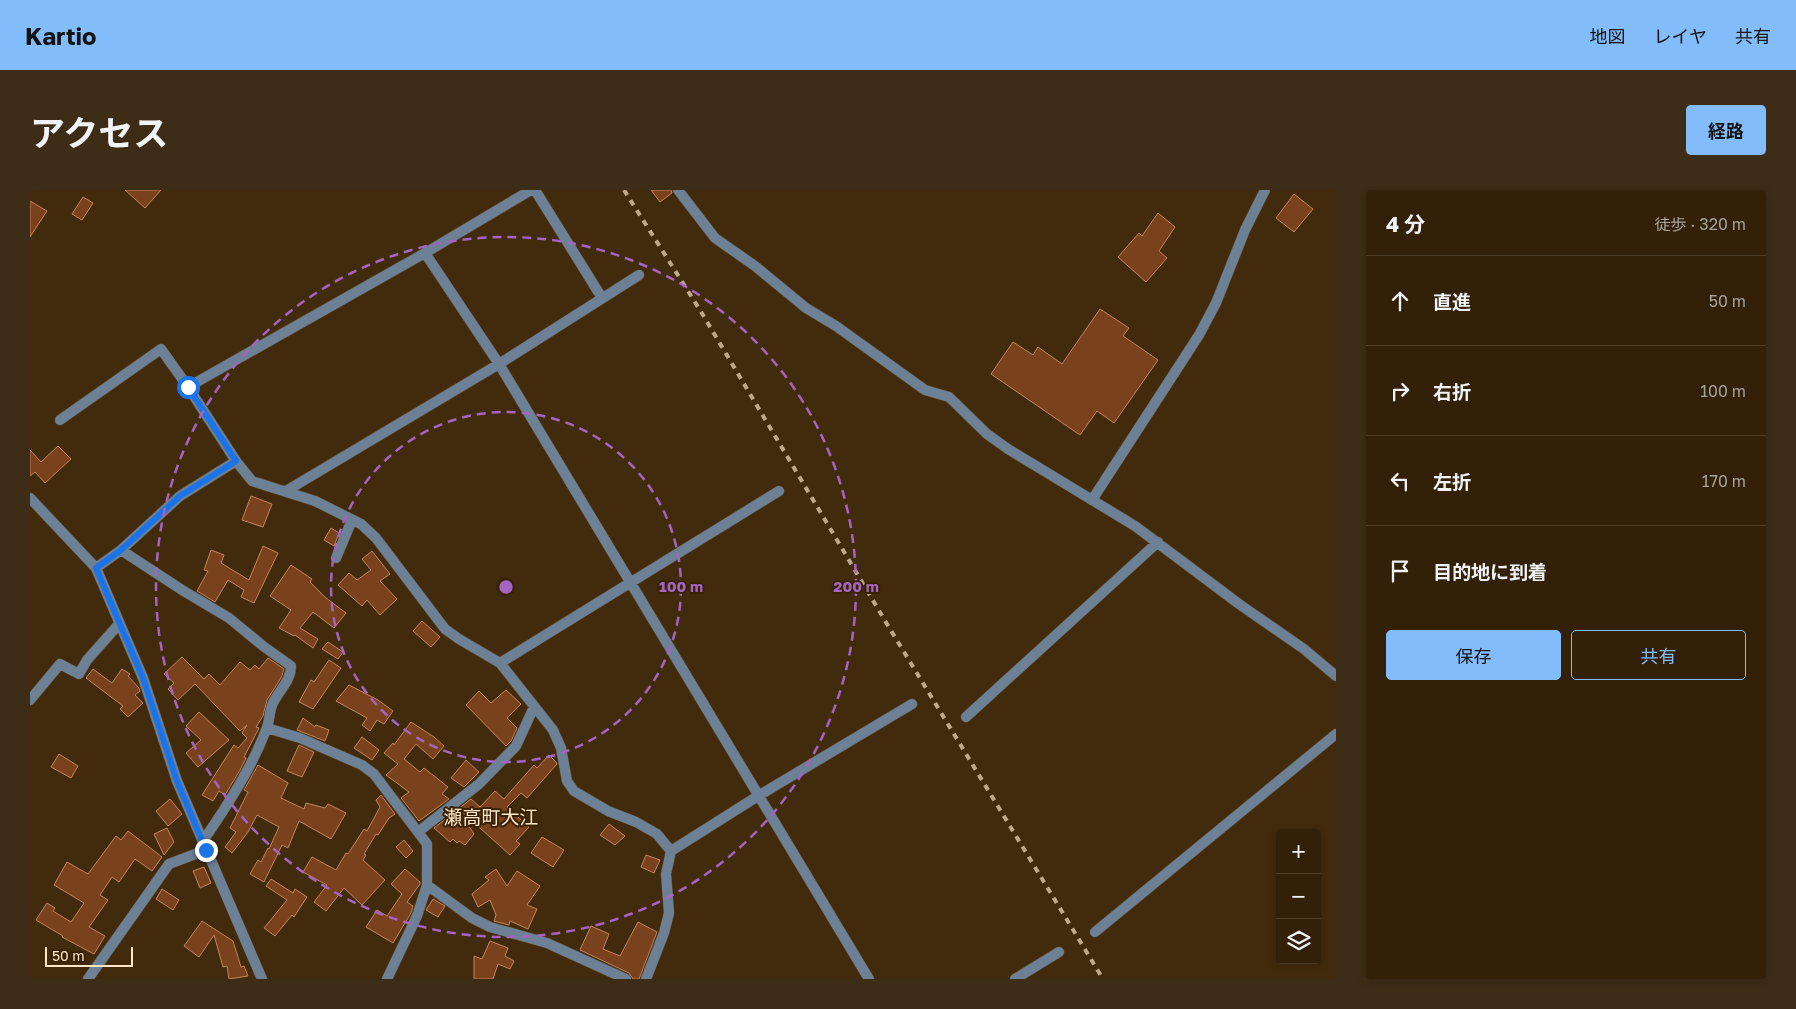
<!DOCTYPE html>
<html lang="ja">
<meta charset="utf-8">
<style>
:root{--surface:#322009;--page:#3d2d17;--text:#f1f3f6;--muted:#a8a39c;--line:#4d3e2a;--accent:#82bcfa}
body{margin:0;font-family:"Golos Text","Noto Sans JP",sans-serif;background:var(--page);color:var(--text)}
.controls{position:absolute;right:15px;bottom:15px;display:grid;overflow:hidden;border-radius:5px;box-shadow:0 2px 8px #0003}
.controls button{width:45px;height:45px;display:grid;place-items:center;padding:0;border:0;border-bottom:1px solid var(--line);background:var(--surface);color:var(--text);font:25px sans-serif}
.scale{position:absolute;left:15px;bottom:12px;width:88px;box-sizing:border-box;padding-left:5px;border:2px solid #ffe6ca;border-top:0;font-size:14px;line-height:18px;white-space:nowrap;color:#ffe6ca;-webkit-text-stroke:4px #382102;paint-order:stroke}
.stop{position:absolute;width:15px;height:15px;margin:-11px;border:4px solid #1a73e8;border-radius:50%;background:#fff}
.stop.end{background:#1a73e8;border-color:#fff;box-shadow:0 1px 5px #0008}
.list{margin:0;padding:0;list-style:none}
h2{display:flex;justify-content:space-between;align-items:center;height:65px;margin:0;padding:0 20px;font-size:21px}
h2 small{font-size:16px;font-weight:400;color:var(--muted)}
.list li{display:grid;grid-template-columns:32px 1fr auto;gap:15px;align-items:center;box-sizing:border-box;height:90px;padding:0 20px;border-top:1px solid var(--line)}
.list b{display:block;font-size:19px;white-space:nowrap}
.list em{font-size:16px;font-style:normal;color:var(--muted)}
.actions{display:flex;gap:10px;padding:15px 20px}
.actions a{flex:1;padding:11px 0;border:1px solid var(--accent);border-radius:5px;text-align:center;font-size:18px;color:var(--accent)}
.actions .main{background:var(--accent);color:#111}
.icon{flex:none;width:28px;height:28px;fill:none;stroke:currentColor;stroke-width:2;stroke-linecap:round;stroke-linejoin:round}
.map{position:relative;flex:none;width:1306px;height:789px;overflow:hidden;border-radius:5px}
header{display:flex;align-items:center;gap:30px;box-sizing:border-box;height:70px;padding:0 25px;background:var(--accent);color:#111}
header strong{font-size:24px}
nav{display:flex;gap:28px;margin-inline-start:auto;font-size:18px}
.intro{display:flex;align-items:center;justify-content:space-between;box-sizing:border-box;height:120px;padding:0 30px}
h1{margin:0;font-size:35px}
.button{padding:12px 22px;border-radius:5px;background:var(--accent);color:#111;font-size:18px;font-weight:700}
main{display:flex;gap:30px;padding:0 30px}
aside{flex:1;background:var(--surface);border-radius:5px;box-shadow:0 2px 8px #0003}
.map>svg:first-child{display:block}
.building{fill:#7a411d;stroke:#c48560}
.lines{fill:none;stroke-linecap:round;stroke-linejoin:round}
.minor-casing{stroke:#60492a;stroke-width:11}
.tertiary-casing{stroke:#60492a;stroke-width:11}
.minor{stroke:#6c8096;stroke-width:10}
.tertiary{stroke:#6c8096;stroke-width:10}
.rail{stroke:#bfa78a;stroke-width:4;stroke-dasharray:6 6;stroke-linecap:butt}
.route{stroke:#1a73e8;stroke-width:6}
.ring{fill:none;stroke:#a364c2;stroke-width:2.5;stroke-dasharray:9 6}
.labels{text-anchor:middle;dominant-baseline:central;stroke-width:4;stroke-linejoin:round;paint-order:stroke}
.quarter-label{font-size:19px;fill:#ffe6ca;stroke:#382102}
.centre{fill:#a364c2;stroke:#382102;stroke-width:2.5}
.ring-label{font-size:15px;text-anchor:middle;font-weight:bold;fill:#a364c2;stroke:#382102;stroke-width:4;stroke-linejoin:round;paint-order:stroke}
</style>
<header>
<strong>Kartio</strong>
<nav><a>地図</a><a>レイヤ</a><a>共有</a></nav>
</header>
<div class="intro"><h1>アクセス</h1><a class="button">経路</a></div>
<main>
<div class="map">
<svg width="1306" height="789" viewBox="0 0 1306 789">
<rect width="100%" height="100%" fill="#422b0c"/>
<path class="building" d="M95 0H131L115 18Z
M621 0H641L642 3 630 12Z
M1264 4 1283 19 1264 42 1246 28Z
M53 7 63 13 52 30 42 24Z
M0 11 17 21 0 47Z
M1128 23 1145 37 1129 61 1137 68 1116 92 1088 67 1109 43 1112 46Z
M1070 119 1099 138 1093 146 1128 170 1084 233 1067 221 1050 245 961 184 983 152 1003 165 1008 157 1032 174Z
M28 256 41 269 15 293 5 282 0 286V260L11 272Z
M221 306 242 314 233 337 212 330Z
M301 338 309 343 304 356 294 350Z
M233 356 248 363 224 413 211 407 214 400 198 390 185 412 167 401 178 381 174 380 181 360 194 365 191 373 219 390Z
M342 361 360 384 350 391 367 409 350 425 337 410 332 416 308 395 319 383 327 390 341 380 332 369Z
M261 375 282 389 280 392 296 408 316 423 304 438 283 422 270 438 288 449 283 458 265 445 264 446 249 438 261 420 240 406Z
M392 431 410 447 401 457 383 441Z
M298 452 313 462 308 469 292 459Z
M152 467 174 489 179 484 190 495 210 472 220 480 225 475 229 479 238 468 254 479 251 488 237 510 233 526 226 537 229 538 214 567 216 568 210 580 195 605 189 601 183 611 172 605 204 555 208 558 217 548 212 543 217 535 210 541 165 494 148 510 138 499 144 493 134 484Z
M299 470 311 478 283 519 269 512 281 490 284 492Z
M63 479 82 493 92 479 100 484 98 486 109 498 110 501 105 505 113 513 98 527 90 519 93 516 56 488Z
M319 495 348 510 363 521 354 534 347 530 340 541 332 535 337 528 306 511Z
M476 500 491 514 477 528 487 538 481 551 476 556 436 515 449 501 461 513Z
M169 522 199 550 168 577 156 563 171 550 156 536Z
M273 528 285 537 286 535 299 540 295 551 267 540Z
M381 532 404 547 414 556 403 569 386 554 374 569 390 582 394 578 418 597 412 604 419 609 389 631 371 608 379 602 356 585 368 574 354 563 363 553 364 555Z
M332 547 349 560 342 570 324 558Z
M269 555 284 562 272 587 257 581Z
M29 564 48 576 41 588 21 577Z
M519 565 526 572 527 574 497 608 491 603 477 617 499 637 486 651 490 654 480 665 430 620 429 621 444 644 435 655 429 651 427 653 423 649 420 652 404 638 441 609 450 617 465 601 474 609 504 575 507 578Z
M436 570 449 582 434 597 421 588Z
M228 575 258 593 251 608 274 619 276 613 295 618 298 614 316 623 301 649 269 631 258 658 252 655 234 692 220 684 228 670 231 672 238 658 239 659 249 637 227 625 218 642 202 663 195 657 206 642 200 638 218 602 214 600Z
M351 605 365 624 359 628 348 645 346 644 334 664 336 665 333 670 355 690 332 715 314 698 296 721 284 712 297 695 273 682 282 667 306 680 316 663 318 664 334 639 337 641 350 617 346 610Z
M140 609 152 624 138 636 126 621Z
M579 634 595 646 585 655 570 645Z
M137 638 144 652 134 665 124 644Z
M98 641 132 667 122 681 105 669 89 692 82 687 70 705 78 710 59 737 75 746 64 764 32 747 33 746 6 730 17 713 25 718 23 721 41 732 54 713 24 695 37 672 58 684 86 646 91 650Z
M512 647 534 660 523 677 501 663Z
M374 650 383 661 376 668 366 657Z
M616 665 630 670 624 683 611 677Z
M174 677 181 693 170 698 163 681Z
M375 679 390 692V694L377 712 383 716 381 723 363 753 336 737 347 720 357 726 372 704 361 694Z
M466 679 477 696 487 681 510 696 497 715 507 719 498 739 480 731 479 735 464 731 466 725 460 710 448 717 442 704 459 690 455 687Z
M241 689 263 703 265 699 277 707 264 727 262 725 245 746 234 738 257 710 236 696Z
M132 699 149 710 143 720 126 709Z
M403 709 415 716 408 727 396 720Z
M172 731 203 751 211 777 214 776 218 786 199 789 197 776 193 777 184 745 169 767 154 756Z
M608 732 627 742 609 789H603L599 783 550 760 561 736 579 744 573 759 590 766Z
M460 751 478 758 475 766 484 771 480 779 468 774 463 789H444V766L452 769Z"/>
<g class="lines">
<defs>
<path id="minor" d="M505 0 572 108
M648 0 685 48 725 76 776 118 806 136 895 200 919 207 957 244 978 259 1105 336 1209 414 1274 459 1306 486
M395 63 469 174 839 789
M158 197 395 63 501 0
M30 230 131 159 158 197 206 271 222 291 285 311 331 334 346 348 415 439 429 449 470 473 523 540 531 558 537 591 544 601 578 621 606 632 627 644 641 661
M256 301 469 174 609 85
M0 308 66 378 113 488 147 591 232 789
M91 360 152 400 199 428 233 456 261 476C261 491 249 500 243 513 239 521 240 531 236 540 221 579 197 616 173 651
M306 368 322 330
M66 378 91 360 150 306 206 271
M470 473 749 301
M0 510 30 474 49 484 57 470 89 434
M936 527 1128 352
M237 538 270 548 332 575 344 584 397 654V695L387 726 357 789
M388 642 449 594 486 556 504 517
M397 695 442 728 460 737 517 753 596 789
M1065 742 1306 544
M58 789 139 674 176 660
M616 789 634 743 639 723 636 684 641 661 728 606 882 514
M985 789 1029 762"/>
<path id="tertiary" d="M1062 310 1169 145 1186 113 1215 40 1235 0"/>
</defs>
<use href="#minor" class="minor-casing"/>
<use href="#tertiary" class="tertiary-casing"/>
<use href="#minor" class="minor"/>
<use href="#tertiary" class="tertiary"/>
<path class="rail" d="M594 0 670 120 857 434 1073 789"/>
</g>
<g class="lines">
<path class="route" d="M158 197 206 271 150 306 91 360 66 378 113 488 147 591 176 660"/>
</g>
<g class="ring">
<circle cx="476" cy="397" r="175"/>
<circle cx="476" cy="397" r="350"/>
</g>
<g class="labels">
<g class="quarter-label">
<text x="461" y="626">瀬高町大江</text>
</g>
</g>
<circle cx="476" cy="397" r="8" class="centre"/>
<g class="ring-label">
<text x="651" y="402">100 m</text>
<text x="826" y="402">200 m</text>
</g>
</svg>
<div class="controls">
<button>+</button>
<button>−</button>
<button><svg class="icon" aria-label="layers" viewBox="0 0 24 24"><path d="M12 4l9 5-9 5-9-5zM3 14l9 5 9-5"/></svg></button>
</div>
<div class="scale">50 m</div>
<div class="stop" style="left:158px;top:197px"></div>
<div class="stop end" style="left:176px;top:660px"></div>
</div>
<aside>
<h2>4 分<small>徒歩 · 320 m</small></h2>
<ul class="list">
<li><svg class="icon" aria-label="ahead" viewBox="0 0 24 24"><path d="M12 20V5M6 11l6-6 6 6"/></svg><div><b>直進</b></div><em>50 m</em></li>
<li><svg class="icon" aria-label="right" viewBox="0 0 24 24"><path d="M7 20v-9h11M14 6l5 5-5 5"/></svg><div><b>右折</b></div><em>100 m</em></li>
<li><svg class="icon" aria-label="left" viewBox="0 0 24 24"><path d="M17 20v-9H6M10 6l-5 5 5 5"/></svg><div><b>左折</b></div><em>170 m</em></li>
<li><svg class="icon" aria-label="arrive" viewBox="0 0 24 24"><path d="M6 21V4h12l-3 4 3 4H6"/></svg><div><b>目的地に到着</b></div></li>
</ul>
<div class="actions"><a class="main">保存</a><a>共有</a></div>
</aside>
</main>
